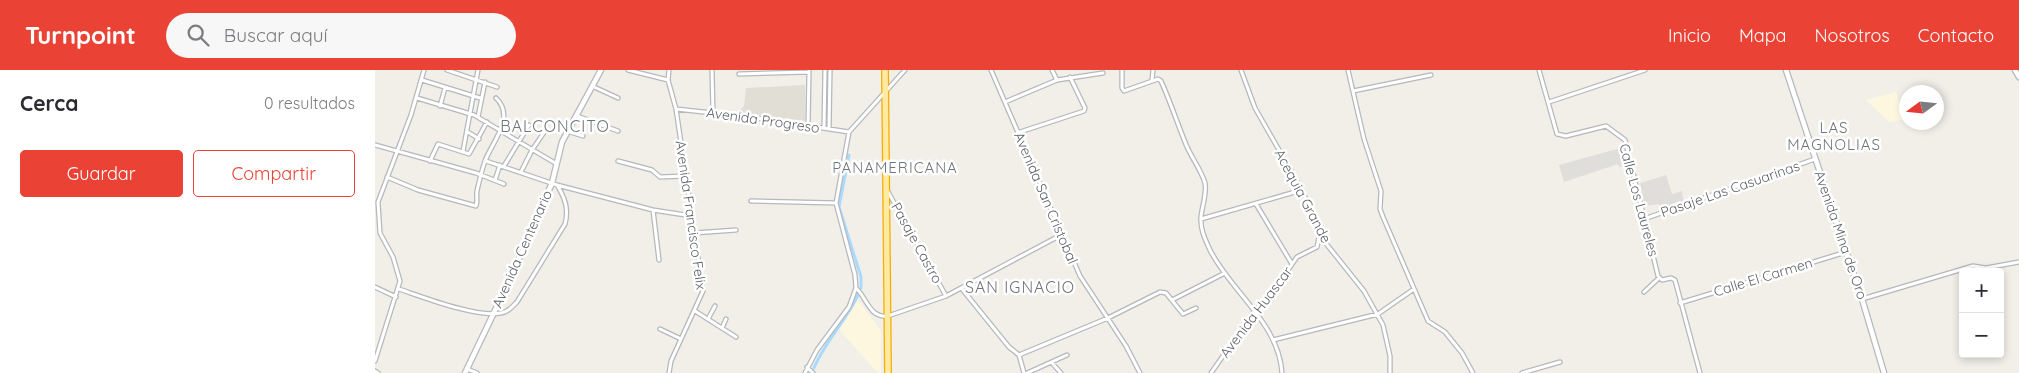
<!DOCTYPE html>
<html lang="es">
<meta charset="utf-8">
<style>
:root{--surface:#fff;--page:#f7f7f7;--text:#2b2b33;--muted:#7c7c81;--line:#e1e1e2;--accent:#ea4335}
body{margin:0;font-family:Quicksand,sans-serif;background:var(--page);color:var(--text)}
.controls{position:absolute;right:15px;bottom:15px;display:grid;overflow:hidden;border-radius:5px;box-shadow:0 2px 8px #0003}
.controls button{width:45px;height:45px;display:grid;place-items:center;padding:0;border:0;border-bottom:1px solid var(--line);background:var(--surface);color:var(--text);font:25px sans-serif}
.compass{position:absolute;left:1524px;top:15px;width:45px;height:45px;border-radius:50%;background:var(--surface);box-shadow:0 2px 8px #0003;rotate:255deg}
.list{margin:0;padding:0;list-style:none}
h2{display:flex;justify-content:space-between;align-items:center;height:65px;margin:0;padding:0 20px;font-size:21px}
h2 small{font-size:16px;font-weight:400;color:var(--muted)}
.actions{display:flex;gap:10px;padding:15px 20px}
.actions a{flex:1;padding:11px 0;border:1px solid var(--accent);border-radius:5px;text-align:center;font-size:18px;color:var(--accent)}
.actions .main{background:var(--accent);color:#fff}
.icon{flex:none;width:28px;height:28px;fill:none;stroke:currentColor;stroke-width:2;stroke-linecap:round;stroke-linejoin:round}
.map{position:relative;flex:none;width:1644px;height:303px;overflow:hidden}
header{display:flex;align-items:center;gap:30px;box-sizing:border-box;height:70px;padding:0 25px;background:var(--accent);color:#fff}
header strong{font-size:24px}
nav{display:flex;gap:28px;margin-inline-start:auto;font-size:18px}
.search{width:350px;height:45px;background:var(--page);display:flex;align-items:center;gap:12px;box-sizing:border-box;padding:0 18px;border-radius:28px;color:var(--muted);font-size:19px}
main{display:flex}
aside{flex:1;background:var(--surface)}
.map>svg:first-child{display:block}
.commercial{fill:#fef7e0}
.industrial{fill:#e0deda}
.education{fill:#e1ded6}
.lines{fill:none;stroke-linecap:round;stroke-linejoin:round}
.canal{stroke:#aadaff;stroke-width:3}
.minor-casing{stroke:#b5b8bc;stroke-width:5.5}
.tertiary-casing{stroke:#b5b8bc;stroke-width:7}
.secondary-casing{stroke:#b6babf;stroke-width:7}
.trunk-casing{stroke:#f9ab00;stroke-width:8}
.minor{stroke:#fff;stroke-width:3}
.tertiary{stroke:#fff;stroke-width:4.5}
.secondary{stroke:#fff;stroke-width:4.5}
.trunk{stroke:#feeaa1;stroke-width:5.5}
.labels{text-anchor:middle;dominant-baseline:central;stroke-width:5;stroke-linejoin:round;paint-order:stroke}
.street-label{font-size:14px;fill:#5f6368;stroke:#fff}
.neighbourhood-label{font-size:15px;letter-spacing:1px;fill:#70757a;stroke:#fff}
.quarter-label{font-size:16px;letter-spacing:1px;fill:#70757a;stroke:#fff}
</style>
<header>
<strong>Turnpoint</strong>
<div class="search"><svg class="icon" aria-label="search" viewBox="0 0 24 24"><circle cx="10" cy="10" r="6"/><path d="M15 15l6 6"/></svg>Buscar aquí</div>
<nav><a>Inicio</a><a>Mapa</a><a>Nosotros</a><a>Contacto</a></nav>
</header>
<main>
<aside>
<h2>Cerca<small>0 resultados</small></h2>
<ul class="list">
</ul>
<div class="actions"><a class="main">Guardar</a><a>Compartir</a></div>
</aside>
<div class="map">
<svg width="1644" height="303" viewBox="0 0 1644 303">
<rect width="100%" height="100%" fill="#f1efe8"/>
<path class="commercial" d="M1521 22 1525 35 1531 33V49L1514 52 1491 30Z
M482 229 506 261V303H503L466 262 464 258Z"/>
<path class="industrial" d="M1249 77 1253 94 1244 97 1243 94 1189 112 1184 95Z
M1291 105 1297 124 1307 121 1309 134 1287 141 1284 134 1270 136 1265 113Z"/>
<path class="education" d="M430 15V51L363 42 369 36 371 18Z"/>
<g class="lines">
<path class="canal" d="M474 85 464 137 486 207V218
M439 298C450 271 471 251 483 225"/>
<defs>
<path id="minor" d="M72 0 122 17
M253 0 293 10
M337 0 338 42
M616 0 705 206 751 276 765 303
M677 0 682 10
M747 0V18L749 21 783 9 786 11C795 31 802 52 810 72 815 86 826 99 830 113 832 124 827 136 826 147 825 159 830 169 835 180 856 222 904 253 907 303
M866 0 880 38 927 120 949 171 989 221 1008 255 1015 286V303
M973 0 989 69 1006 121 1005 139 1008 147 1053 251 1070 262 1087 283 1098 303
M1164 0 1182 64 1191 66 1231 56 1250 70 1283 206 1287 210 1296 208 1300 210 1325 303
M364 4 434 2
M47 10 105 28
M777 10 778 0
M217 16 243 28
M978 21 1056 5
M42 28 99 45 180 93
M630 32 682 10 728 3
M1174 32 1270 0
M65 36 70 18
M301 39 375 47 474 62
M202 46 243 61
M103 47 110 12
M433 56 434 1
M449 58 450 0
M454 59 455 0
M192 61 208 66
M93 62 104 69
M642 63 709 41 710 38 695 7
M0 75 101 103 129 114
M88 81 103 0
M55 91 63 74 94 84 112 52
M243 91 277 100 285 107 311 106
M129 96 154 55
M146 102 157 80 170 61
M12 107 43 120 101 136C103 131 101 126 102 121 104 112 107 100 110 91 117 72 141 47 121 28
M120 110 125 95
M182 115 278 140 317 146
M512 120 571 226
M376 131 461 133
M881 134 917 194
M278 140 284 190
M826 149 927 120
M1269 149 1440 89
M319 163 361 160
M0 217 21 227
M481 218C492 228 494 248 513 246L571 226 686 165
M24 219C48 227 102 248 126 243 133 242 137 237 142 232L190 154C194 139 190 128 182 115L111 91
M587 219 634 277 644 285 649 303
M1269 222 1284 208
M1487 229 1598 196 1611 198 1644 192
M797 230 850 203
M1305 233 1471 182
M320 241 361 267
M333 249 340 236
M347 258 351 249
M285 259 306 269
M898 270 1003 244 1039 219
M644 285 733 248 785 222 791 223 808 244 821 238
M0 291 25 211 18 187 5 163 3 132 36 45 49 0
M677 293 686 303
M432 297 438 303
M92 299 102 303
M0 301 3 303
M294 303 296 291 328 221 301 39 293 10 294 0
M430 303 442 280 474 237 481 218 480 205 461 133 474 62 530 0
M652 303 692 285
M836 303 880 240 895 226 922 187 942 177 945 163
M1147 303 1185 292"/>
<path id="tertiary" d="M1411 0 1487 229 1509 303
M1640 0 1644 7"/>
<path id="secondary" d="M90 303 137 205 177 113 187 72 226 0"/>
<path id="trunk" d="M510 0 513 303"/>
</defs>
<use href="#minor" class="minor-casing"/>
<use href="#tertiary" class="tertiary-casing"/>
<use href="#secondary" class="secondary-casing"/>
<use href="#trunk" class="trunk-casing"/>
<use href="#minor" class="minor"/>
<use href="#tertiary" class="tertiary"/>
<use href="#secondary" class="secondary"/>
<use href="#trunk" class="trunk"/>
</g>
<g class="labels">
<g class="street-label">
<text transform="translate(388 50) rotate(8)">Avenida Progreso</text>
<text transform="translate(1355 119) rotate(-19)">Pasaje Las Casuarinas</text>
<text transform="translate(928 126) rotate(62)">Acequia Grande</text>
<text transform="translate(671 128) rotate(67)">Avenida San Cristobal</text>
<text transform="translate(1264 130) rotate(75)">Calle Los Laureles</text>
<text transform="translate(316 145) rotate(82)">Avenida Francisco Felix</text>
<text transform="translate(1466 165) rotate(71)">Avenida Mina de Oro</text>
<text transform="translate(542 173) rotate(61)">Pasaje Castro</text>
<text transform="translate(147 179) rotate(-66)">Avenida Centenario</text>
<text transform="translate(1388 207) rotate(-17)">Calle El Carmen</text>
<text transform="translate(881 242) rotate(-53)">Avenida Huascar</text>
</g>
<g class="neighbourhood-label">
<text x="1459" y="57">LAS<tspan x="1459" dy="17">MAGNOLIAS</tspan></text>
<text x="520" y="97">PANAMERICANA</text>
</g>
<g class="quarter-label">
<text x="180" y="56">BALCONCITO</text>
<text x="645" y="217">SAN IGNACIO</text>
</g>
</g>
</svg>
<div class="controls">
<button>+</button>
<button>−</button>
</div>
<svg class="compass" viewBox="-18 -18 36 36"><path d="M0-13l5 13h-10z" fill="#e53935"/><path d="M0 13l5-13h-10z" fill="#7c7c81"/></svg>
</div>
</main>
